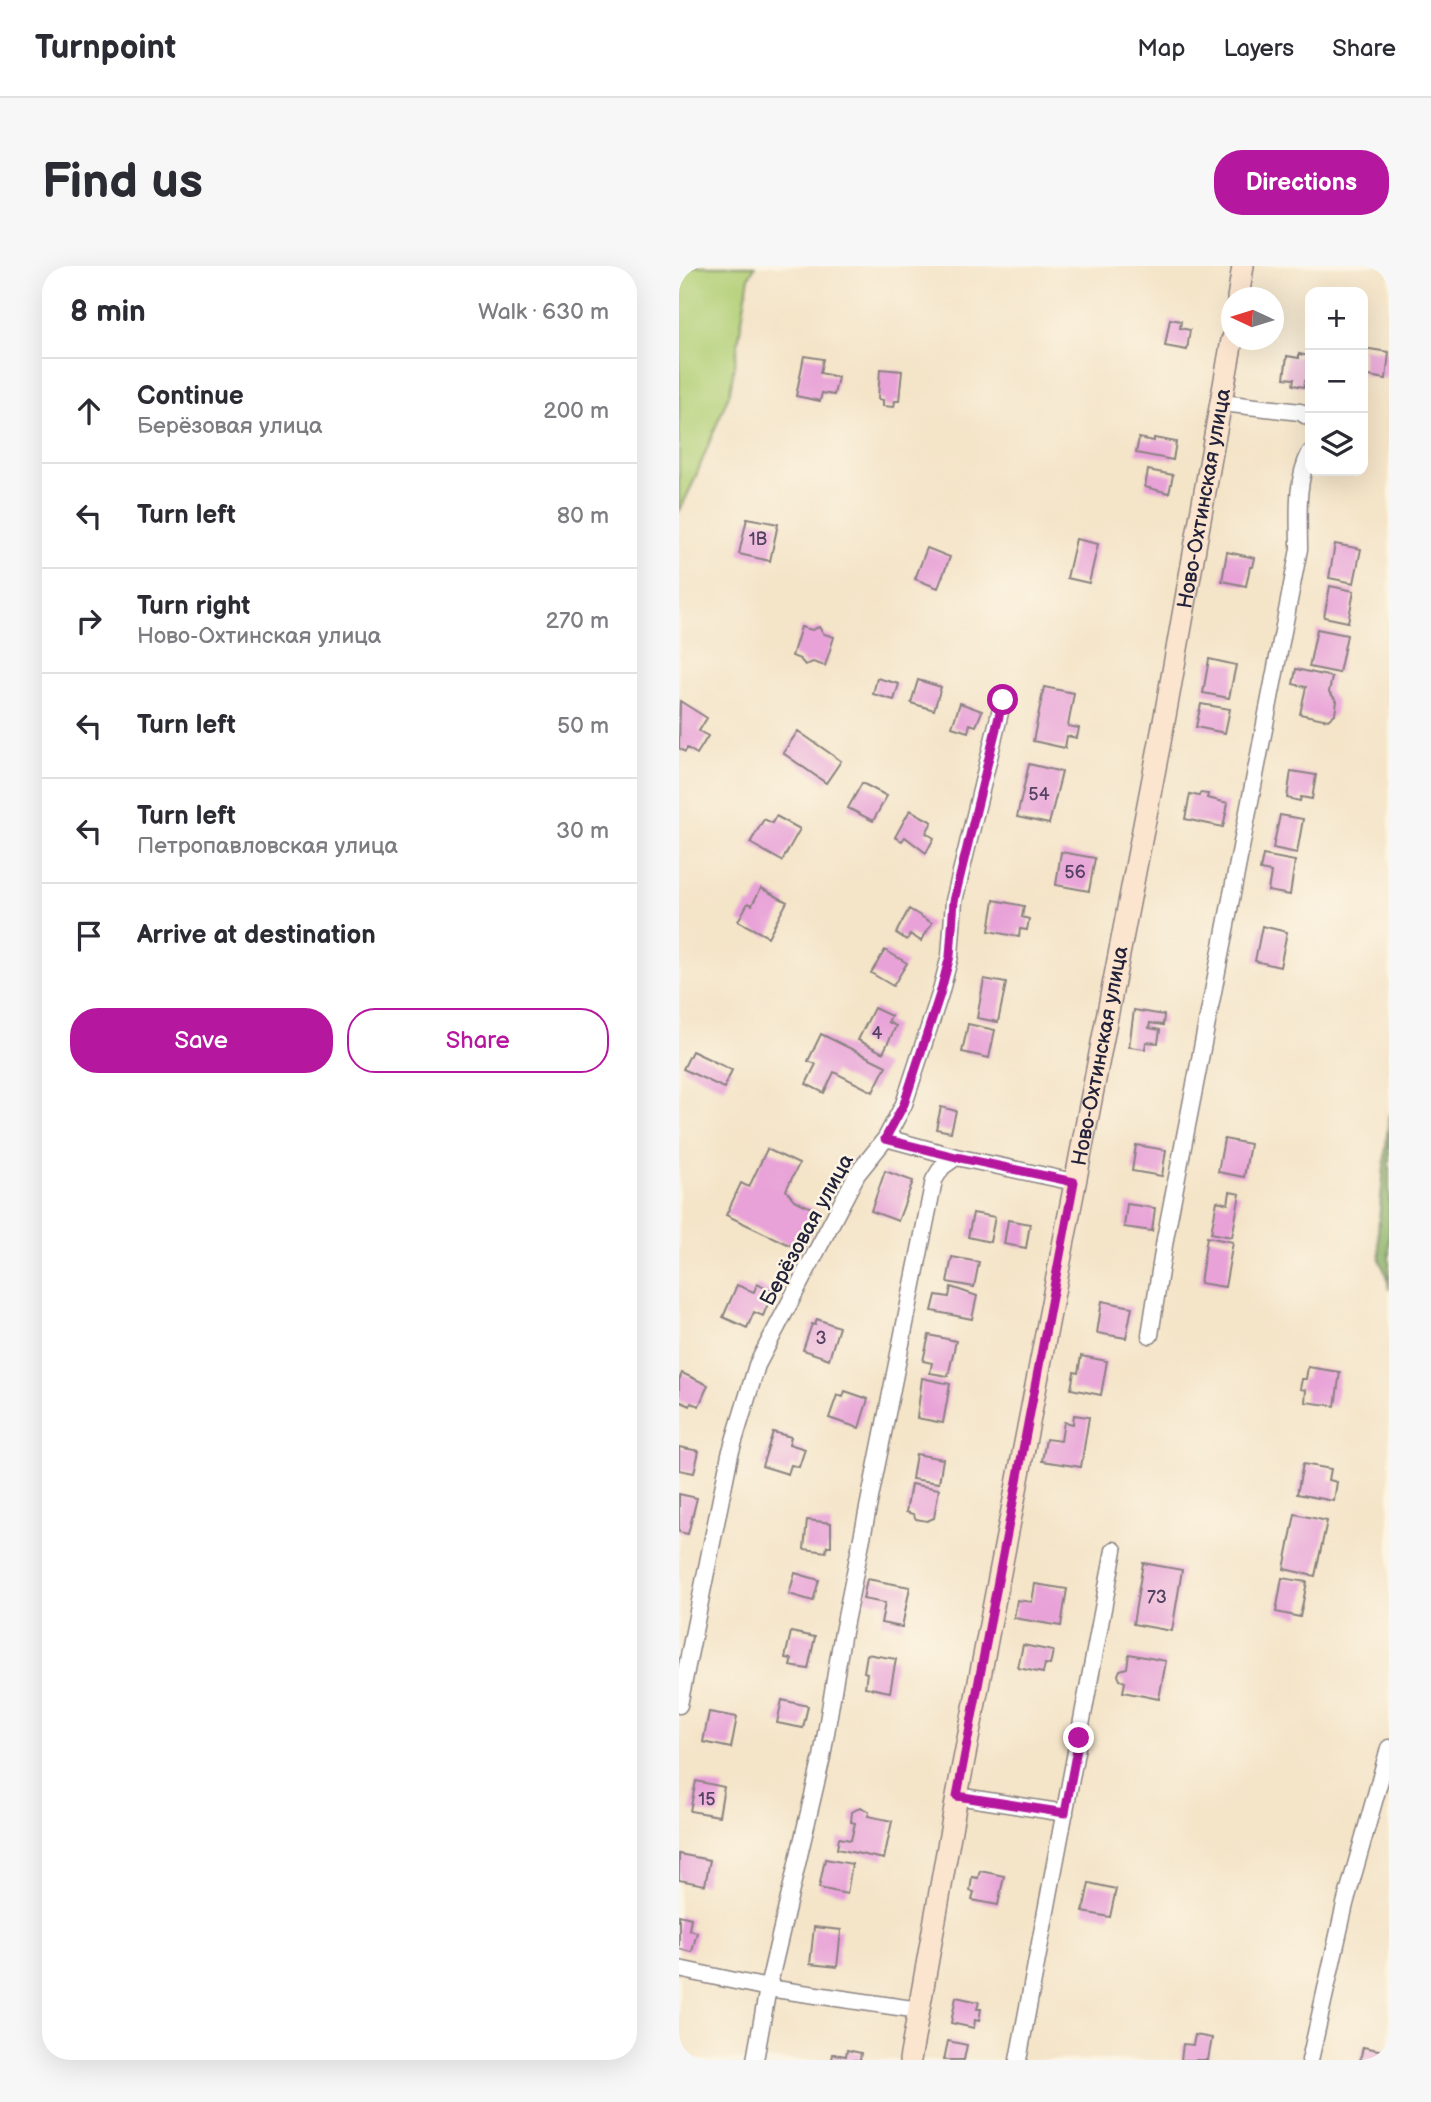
<!DOCTYPE html>
<meta charset="utf-8">
<style>
:root{--surface:#fff;--page:#f7f7f7;--text:#2b2b33;--muted:#7c7c81;--line:#e1e1e2;--accent:#b5179e}
body{margin:0;font-family:"Balsamiq Sans",sans-serif;background:var(--page);color:var(--text)}
.controls{position:absolute;right:21px;top:21px;display:grid;overflow:hidden;border-radius:14px;box-shadow:0 7px 28px #0002}
.controls button{width:63px;height:63px;display:grid;place-items:center;padding:0;border:0;border-bottom:2px solid var(--line);background:var(--surface);color:var(--text);font:35px sans-serif}
.compass{position:absolute;left:542px;top:21px;width:63px;height:63px;border-radius:50%;background:var(--surface);box-shadow:0 7px 28px #0002;rotate:274deg}
.stop{position:absolute;width:21px;height:21px;margin:-16px;border:5px solid #b5179e;border-radius:50%;background:#fff}
.stop.end{background:#b5179e;border-color:#fff;box-shadow:0 2px 7px #0008}
.list{margin:0;padding:0;list-style:none}
h2{display:flex;justify-content:space-between;align-items:center;height:91px;margin:0;padding:0 28px;font-size:30px}
h2 small{font-size:23px;font-weight:400;color:var(--muted)}
.list li{display:grid;grid-template-columns:46px 1fr auto;gap:21px;align-items:center;box-sizing:border-box;height:105px;padding:0 28px;border-top:2px solid var(--line)}
.list b{display:block;font-size:26px;white-space:nowrap}
.list p{margin:0;font-size:23px;white-space:nowrap;color:var(--muted)}
.list em{font-size:23px;font-style:normal;color:var(--muted)}
.actions{display:flex;gap:14px;padding:21px 28px}
.actions a{flex:1;padding:16px 0;border:2px solid var(--accent);border-radius:28px;text-align:center;font-size:24px;color:var(--accent)}
.actions .main{background:var(--accent);color:#fff}
.icon{flex:none;width:38px;height:38px;fill:none;stroke:currentColor;stroke-width:2;stroke-linecap:round;stroke-linejoin:round}
.map{position:relative;flex:none;width:710px;height:1794px;overflow:hidden;border-radius:28px}
header{display:flex;align-items:center;gap:42px;box-sizing:border-box;height:98px;padding:0 35px;background:var(--surface);border-bottom:2px solid var(--line)}
header strong{font-size:33px}
nav{display:flex;gap:38px;margin-inline-start:auto;font-size:24px}
.intro{display:flex;align-items:center;justify-content:space-between;box-sizing:border-box;height:168px;padding:0 42px}
h1{margin:0;font-size:49px}
.button{padding:18px 32px;border-radius:28px;background:var(--accent);color:#fff;font-size:24px;font-weight:700}
main{display:flex;gap:42px;padding:0 42px}
aside{flex:1;background:var(--surface);border-radius:28px;box-shadow:0 7px 28px #0002}
.map>svg:first-child{display:block}
.green{fill:#b1cf76;stroke:#6a7858;stroke-width:2}
.forest{fill:#8cb267;stroke:#576a51;stroke-width:2}
.building{fill:#e8a2d8}
.lines{fill:none;stroke-linecap:round;stroke-linejoin:round}
.street-casing{stroke:#8b8382;stroke-width:19}
.secondary-casing{stroke:#8b8382;stroke-width:24}
.street{stroke:#fff;stroke-width:16}
.secondary{stroke:#fce5cf;stroke-width:21}
.route{stroke:#b5179e;stroke-width:9}
.labels{text-anchor:middle;dominant-baseline:central;stroke-width:5;stroke-linejoin:round;paint-order:stroke}
.number-label{font-size:18px;fill:#544262}
.street-label{font-size:21px;fill:#22223b;stroke:#fcf5e5}
</style>
<header>
<strong>Turnpoint</strong>
<nav><a>Map</a><a>Layers</a><a>Share</a></nav>
</header>
<div class="intro"><h1>Find us</h1><a class="button">Directions</a></div>
<main>
<aside>
<h2>8 min<small>Walk · 630 m</small></h2>
<ul class="list">
<li><svg class="icon" aria-label="ahead" viewBox="0 0 24 24"><path d="M12 20V5M6 11l6-6 6 6"/></svg><div><b>Continue</b><p>Берёзовая улица</p></div><em>200 m</em></li>
<li><svg class="icon" aria-label="left" viewBox="0 0 24 24"><path d="M17 20v-9H6M10 6l-5 5 5 5"/></svg><div><b>Turn left</b></div><em>80 m</em></li>
<li><svg class="icon" aria-label="right" viewBox="0 0 24 24"><path d="M7 20v-9h11M14 6l5 5-5 5"/></svg><div><b>Turn right</b><p>Ново-Охтинская улица</p></div><em>270 m</em></li>
<li><svg class="icon" aria-label="left" viewBox="0 0 24 24"><path d="M17 20v-9H6M10 6l-5 5 5 5"/></svg><div><b>Turn left</b></div><em>50 m</em></li>
<li><svg class="icon" aria-label="left" viewBox="0 0 24 24"><path d="M17 20v-9H6M10 6l-5 5 5 5"/></svg><div><b>Turn left</b><p>Петропавловская улица</p></div><em>30 m</em></li>
<li><svg class="icon" aria-label="arrive" viewBox="0 0 24 24"><path d="M6 21V4h12l-3 4 3 4H6"/></svg><div><b>Arrive at destination</b></div></li>
</ul>
<div class="actions"><a class="main">Save</a><a>Share</a></div>
</aside>
<div class="map">
<svg width="710" height="1794" viewBox="0 0 710 1794">
<rect width="100%" height="100%" fill="#fcf5e5"/>
<filter id="ink" filterUnits="userSpaceOnUse"><feTurbulence type="fractalNoise" baseFrequency=".0143" numOctaves="2"/><feDisplacementMap in="SourceGraphic" scale="14" xChannelSelector="R" yChannelSelector="G"/><feConvolveMatrix kernelMatrix="1 2 1 2 8 2 1 2 1" color-interpolation-filters="sRGB"/></filter>
<filter id="wash" filterUnits="userSpaceOnUse"><feTurbulence type="fractalNoise" baseFrequency=".00686" numOctaves="4" result="noise"/><feDisplacementMap in="SourceGraphic" scale="28" xChannelSelector="R" yChannelSelector="G"/><feGaussianBlur stdDeviation="1.57" result="paint"/><feColorMatrix in="noise" values="0 0 0 0 0 0 0 0 0 0 0 0 0 0 0 0 0 1.4 0 .05"/><feComposite in="paint" operator="in"/></filter>
<g filter="url(#wash)">
<rect width="100%" height="100%" fill="#f4e4c8"/>
<path class="green" d="M0 0H76L70 11 51 126 14 217 0 246Z"/>
<path class="forest" d="M710 847V1024L708 1010 701 995 699 965Z"/>
<g id="blocks">
<path class="building" d="M491 53 502 55 501 62 511 64 508 84 486 80Z
M684 82 710 86 707 113 684 109Z
M620 88 631 90V116L626 115 625 121 614 119 615 113 605 112 608 90 620 92Z
M125 90 144 93 141 107 159 111 155 129 143 127 141 135 117 130Z
M201 103 223 105 220 135H216L215 141 204 140V134L199 133Z
M460 172 475 175V172L497 176 494 194 457 187Z
M469 204 494 209 490 227 466 221Z
M68 252 99 258 91 295 60 288Z
M397 273 419 278 410 317 388 312Z
M656 278 682 283 675 317 650 312Z
M248 282 271 291 259 322 236 313Z
M548 286 576 292 574 301H571L567 320 543 315Z
M651 320 675 325 669 356 645 351Z
M122 361 133 364 140 361 145 368 155 371 146 400 134 396 126 399 121 393 113 390Z
M638 363 668 369 660 407 630 401Z
M530 393 557 399 550 432 524 427Z
M617 403 653 411 650 426 658 435 656 448 649 454 621 448 627 421 614 418Z
M198 412 220 418 215 434 194 428Z
M239 414 262 421 255 444 232 437Z
M365 421 395 427 389 460 400 462 398 472 388 470 386 482 354 475Z
M1 435 28 452 20 465 29 470 18 488 8 482 6 486 0 482Z
M281 437 303 445 297 460 291 458 289 466 273 461Z
M522 438 551 443 546 467 517 461Z
M119 465 162 495 147 517 104 487Z
M350 498 383 506 370 558 338 551Z
M612 505 637 509 633 533 622 531 621 535 608 532Z
M183 517 208 530 194 555 169 542Z
M521 527 529 528 528 532 549 537 544 561 506 553 511 528 520 530Z
M231 544 253 556 247 567 255 572 247 587 226 571 223 575 216 571Z
M601 549 624 553 618 587 594 582Z
M97 550 121 563 103 595 71 577 85 553 93 557Z
M382 586 416 592 410 625 377 619Z
M584 589 616 595 611 629 589 625 592 606 581 604Z
M82 622 108 636 89 671 59 655 69 637 73 639Z
M315 634 345 640 343 651 350 653 348 664 341 663 340 671 310 665Z
M230 643 253 657 242 675 231 668 228 674 217 667Z
M583 660 608 666 601 701 576 695Z
M206 684 228 697 214 720 192 707Z
M305 713 327 717 319 756 298 752Z
M195 742 212 750 209 756 217 760 204 787 179 774Z
M455 744 485 749 484 759 471 757 470 762 481 764 479 777 467 776 466 783 450 781Z
M289 758 316 764 310 792 283 786Z
M142 768 207 800 194 826 155 806 145 827 127 818 137 798 129 795Z
M13 785 53 804 45 822 4 803Z
M262 841 277 845 272 866 257 863Z
M545 873 571 878 565 911 539 906Z
M457 879 487 884 483 910 453 905Z
M88 883 120 898 107 924 115 934 141 946 123 985 47 949 62 917 70 921Z
M206 905 234 915 219 955 192 945Z
M551 926 561 928 553 971 532 967 538 935 549 938Z
M448 938 476 942 473 965 445 961Z
M294 947 316 951 311 976 289 971Z
M329 954 351 958 347 982 325 978Z
M528 971 554 976 546 1021 521 1017Z
M273 991 300 996 295 1021 268 1016Z
M78 1018 94 1026 84 1050 75 1046 68 1062 44 1051 58 1019 75 1026Z
M272 1021 298 1030 293 1053 253 1045 257 1029 270 1031Z
M423 1035 453 1041 447 1072 418 1067Z
M138 1053 160 1061 150 1093 124 1084 133 1058 136 1059Z
M250 1069 277 1075 269 1110 251 1107 253 1097 244 1095Z
M402 1090 428 1095 422 1129 392 1123 395 1106 399 1107Z
M629 1101 661 1106 656 1140 626 1136 627 1124 621 1123 623 1113H627Z
M3 1107 29 1119 20 1140 12 1137 11 1140 0 1135V1114Z
M243 1112 271 1118 264 1157 238 1152Z
M166 1125 189 1133 180 1162 150 1152 158 1129 164 1131Z
M395 1149 410 1151 402 1201 363 1195 367 1173 382 1175 385 1156 394 1158Z
M94 1166 112 1171 110 1178 126 1183 120 1201 112 1199 109 1208 83 1200Z
M0 1181 20 1185 15 1207 0 1204Z
M237 1188 264 1193 260 1217 233 1213Z
M624 1198 652 1203 650 1214 658 1216 655 1235 618 1228Z
M232 1218 260 1223 255 1252 248 1255 237 1253 234 1248 227 1246Z
M0 1228 18 1232 9 1268 0 1266Z
M616 1248 648 1255 636 1310 605 1303Z
M128 1254 152 1257V1280H148L147 1286 125 1283Z
M464 1297 503 1304 493 1365 454 1358Z
M116 1307 140 1314 134 1335 110 1328Z
M603 1312 628 1316 621 1351 597 1346Z
M188 1313 231 1321 223 1361 202 1357 206 1337 184 1333Z
M356 1318 388 1323 382 1360 335 1352 338 1334 353 1336Z
M112 1366 136 1371 129 1403 111 1400 113 1393 106 1392Z
M344 1379 374 1385 371 1399 366 1398 364 1407 339 1402Z
M188 1388 217 1393 211 1426 186 1421 188 1407 185 1406Z
M450 1388 487 1395 480 1433 444 1426 446 1416 441 1414 439 1409 441 1404 448 1402Z
M103 1434 129 1440 124 1462 98 1457Z
M30 1446 58 1451 52 1482 24 1476Z
M17 1515 45 1521 40 1550 11 1545Z
M182 1541 190 1546 189 1550 213 1555 205 1593 158 1583 160 1572 172 1574 176 1557 172 1556 173 1546Z
M0 1588 31 1594 26 1619 0 1614Z
M146 1593 173 1598 168 1628 140 1622Z
M301 1605 325 1610 319 1639 293 1634 295 1626 291 1625 293 1611 299 1612Z
M410 1617 437 1623 431 1651 404 1646Z
M0 1649 12 1652 10 1664 18 1666 13 1686 0 1683Z
M135 1661 162 1664 158 1701 131 1698Z
M277 1731 300 1736 298 1743H302L300 1755 296 1754 295 1762 272 1757Z
M516 1769 533 1772 529 1794H502L504 1778 514 1779Z
M269 1775 288 1779 285 1794H265Z
M684 1781 710 1786V1794H681Z
M168 1784 182 1787 181 1794H153L154 1788 167 1790Z"/>
</g>
</g>
<g filter="url(#ink)">
<use href="#blocks" fill-opacity="0" stroke="#8b8382" stroke-width="2"/>
<g class="lines">
<defs>
<path id="street" d="M543 137 621 146 631 152
M207 872 277 891
M471 1069 486 973 620 283C620 251 616 216 631 187
M0 1439 51 1188 78 1099 178 908 207 872 225 838 261 728 271 690 275 635 324 434
M278 1530 386 1547
M0 1703 89 1722 240 1744
M76 1794 89 1722 143 1491 163 1371 255 914 263 901 277 891 395 916
M339 1794 435 1284
M631 1794 666 1638 710 1482"/>
<g id="secondary">
<path d="M559 32 564 0"/>
<path id="s1" d="M231 1794 278 1530 486 450 553 74"/>
</g>
</defs>
<use href="#street" class="street-casing"/>
<use href="#secondary" class="secondary-casing"/>
<use href="#street" class="street"/>
<use href="#secondary" class="secondary"/>
</g>
</g>
<g class="lines" filter="url(#ink)">
<path class="route" d="M324 434 275 635 271 690 261 728 225 838 206 873 277 891 395 916 278 1530 386 1547 400 1472"/>
</g>
<g class="labels">
<g class="number-label">
<text x="79" y="273">1В</text>
<text x="360" y="528">54</text>
<text x="396" y="606">56</text>
<text x="198" y="767">4</text>
<text x="142" y="1072">3</text>
<text x="478" y="1331">73</text>
<text x="28" y="1533">15</text>
</g>
<g class="street-label">
<text stroke="none"><textPath href="#s1" startOffset="1589">Ново-Охтинская улица</textPath></text>
<text stroke="none"><textPath href="#s1" startOffset="1022">Ново-Охтинская улица</textPath></text>
<text transform="translate(128 964) rotate(-61)">Берёзовая улица</text>
</g>
</g>
</svg>
<div class="controls">
<button>+</button>
<button>−</button>
<button><svg class="icon" aria-label="layers" viewBox="0 0 24 24"><path d="M12 4l9 5-9 5-9-5zM3 14l9 5 9-5"/></svg></button>
</div>
<svg class="compass" viewBox="-18 -18 36 36"><path d="M0-13l5 13h-10z" fill="#e53935"/><path d="M0 13l5-13h-10z" fill="#7c7c81"/></svg>
<div class="stop" style="left:324px;top:434px"></div>
<div class="stop end" style="left:400px;top:1472px"></div>
</div>
</main>
